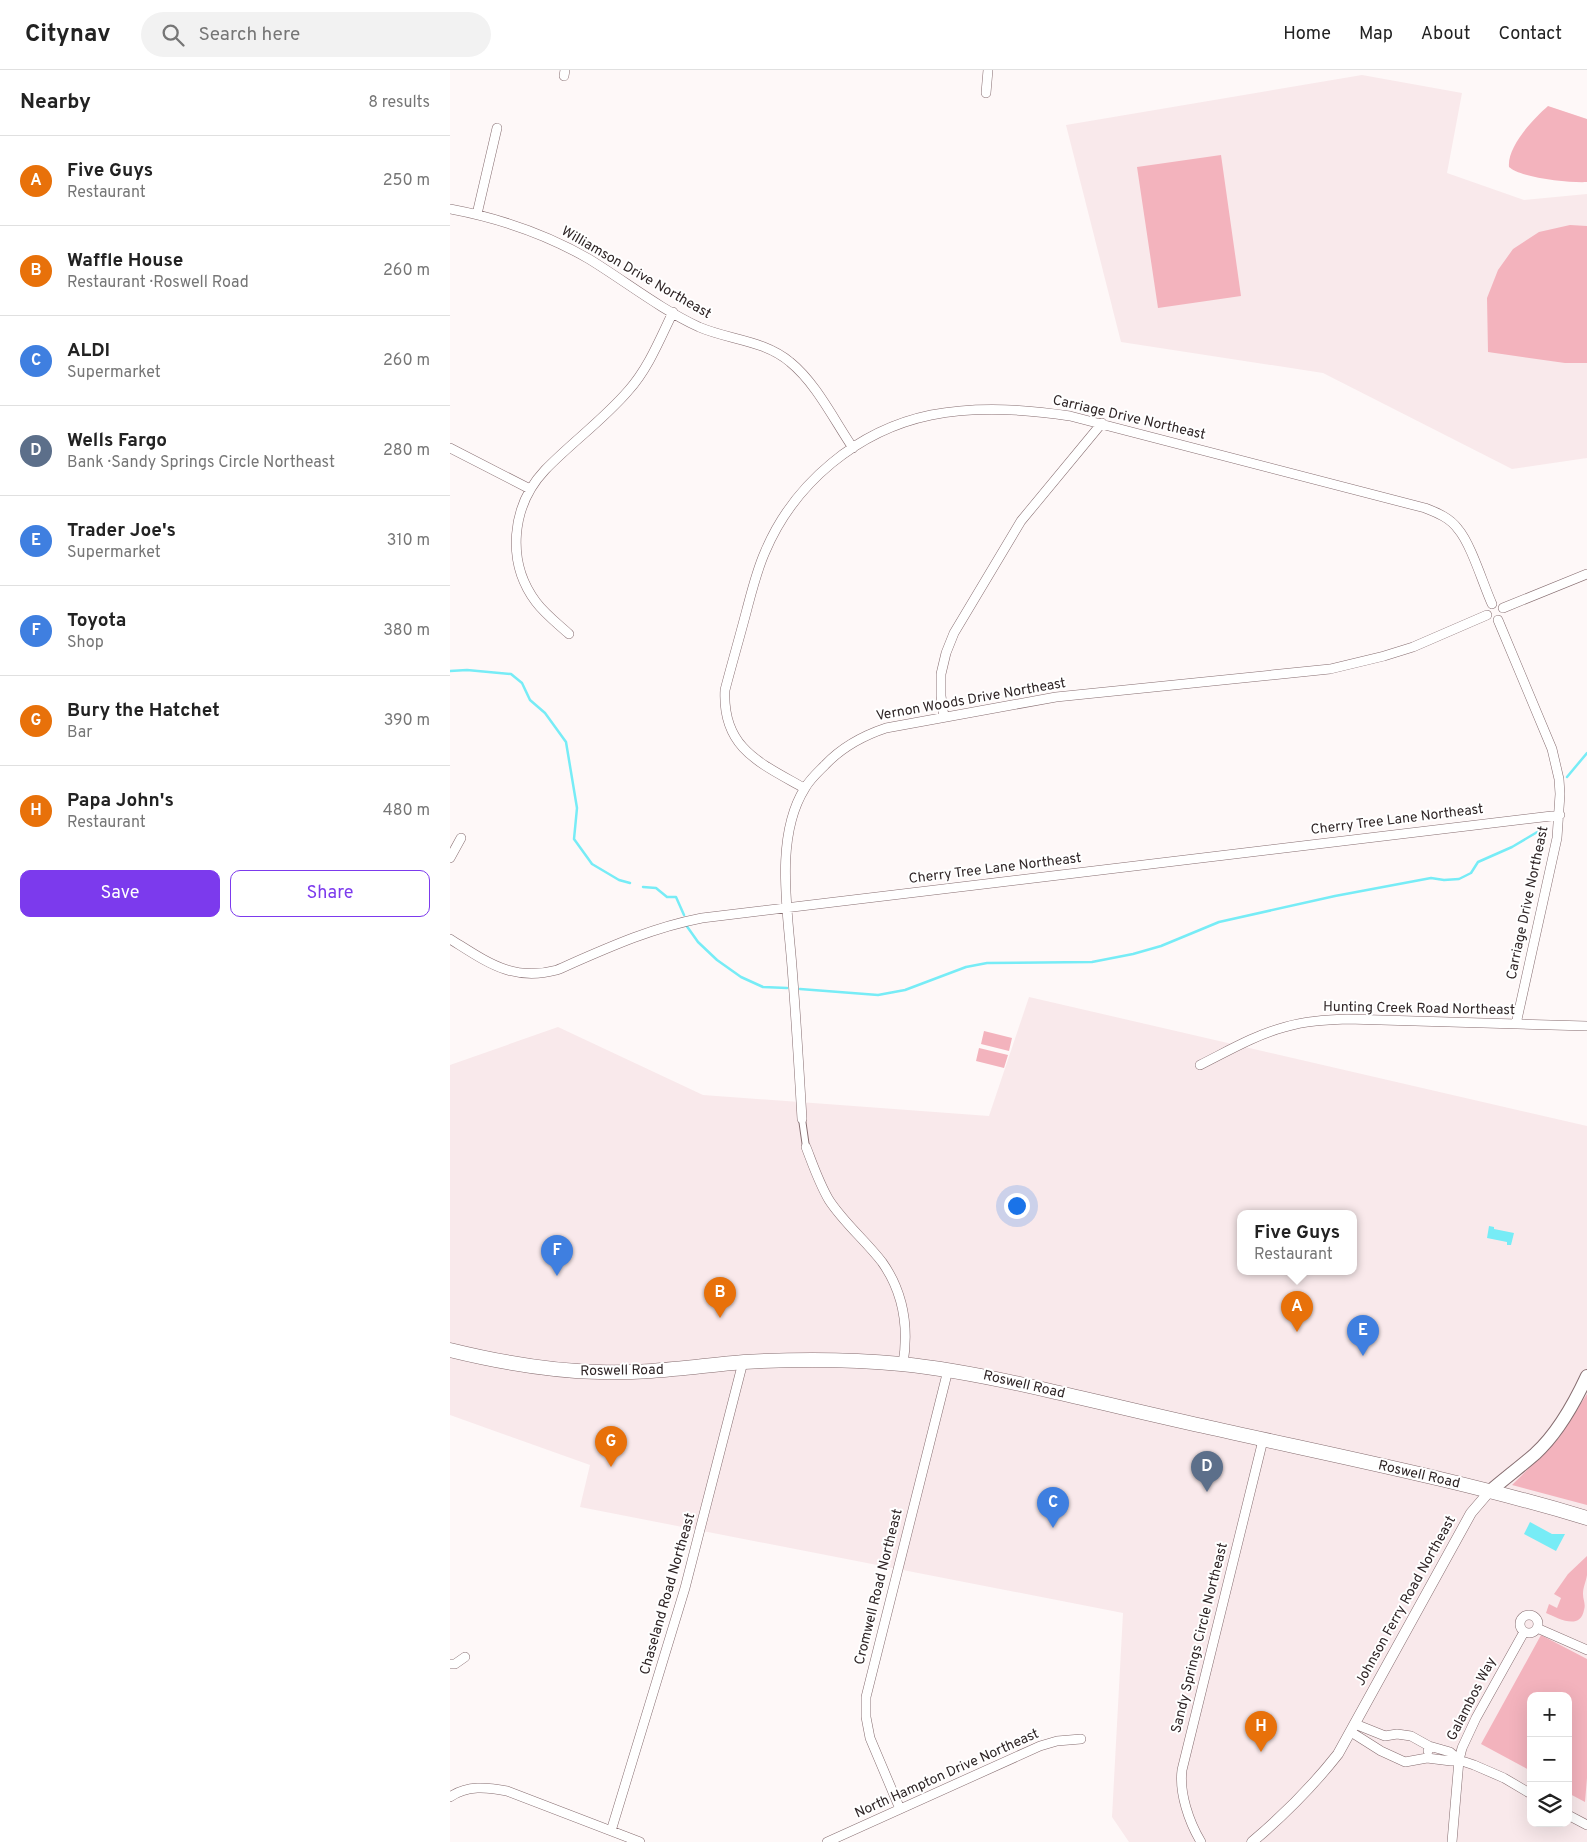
<!DOCTYPE html>
<meta charset="utf-8">
<style>
:root{--surface:#fff;--page:#f2f2f2;--text:#222;--muted:#767676;--line:#e0e0e0;--accent:#7c3aed}
body{margin:0;font-family:Overpass,sans-serif;background:var(--page);color:var(--text)}
.controls{position:absolute;right:15px;bottom:15px;display:grid;overflow:hidden;border-radius:10px;box-shadow:0 5px 20px #0002}
.controls button{width:45px;height:45px;display:grid;place-items:center;padding:0;border:0;border-bottom:1px solid var(--line);background:var(--surface);color:var(--text);font:25px sans-serif}
.you{position:absolute;left:566px;top:1135px;width:18px;height:18px;margin:-12px;border:4px solid #fff;border-radius:50%;background:#1a73e8;box-shadow:0 0 0 8px #1a73e833}
.badge{display:grid;place-items:center;width:32px;height:32px;border-radius:50%;background:var(--accent);color:#fff;font-size:16px;font-weight:700}
.pin{position:absolute;translate:-50% -41px;filter:drop-shadow(0 1px 2px #0008)}
.pin::after{content:'';position:absolute;top:26px;width:18px;height:15px;background:inherit;clip-path:polygon(0 0,100% 0,50% 100%)}
.popup{position:absolute;left:787px;top:1140px;width:120px;height:65px;box-sizing:border-box;display:grid;place-content:center;border-radius:10px;background:var(--surface);filter:drop-shadow(0 1px 4px #0005);font-size:16px;white-space:nowrap;color:var(--muted)}
.popup b{font-size:19px;color:var(--text)}
.popup::after{content:'';position:absolute;left:50%;top:100%;margin-left:-10px;border:10px solid transparent;border-top-color:var(--surface)}
.list{margin:0;padding:0;list-style:none}
h2{display:flex;justify-content:space-between;align-items:center;height:65px;margin:0;padding:0 20px;font-size:21px}
h2 small{font-size:16px;font-weight:400;color:var(--muted)}
.list li{display:grid;grid-template-columns:32px 1fr auto;gap:15px;align-items:center;box-sizing:border-box;height:90px;padding:0 20px;border-top:1px solid var(--line)}
.list b{display:block;font-size:19px;white-space:nowrap}
.list p{margin:0;font-size:16px;white-space:nowrap;color:var(--muted)}
.list em{font-size:16px;font-style:normal;color:var(--muted)}
.actions{display:flex;gap:10px;padding:15px 20px}
.actions a{flex:1;padding:11px 0;border:1px solid var(--accent);border-radius:10px;text-align:center;font-size:18px;color:var(--accent)}
.actions .main{background:var(--accent);color:#fff}
.icon{flex:none;width:28px;height:28px;fill:none;stroke:currentColor;stroke-width:2;stroke-linecap:round;stroke-linejoin:round}
.map{position:relative;flex:none;width:1137px;height:1772px;overflow:hidden}
header{display:flex;align-items:center;gap:30px;box-sizing:border-box;height:70px;padding:0 25px;background:var(--surface);border-bottom:1px solid var(--line)}
header strong{font-size:24px}
nav{display:flex;gap:28px;margin-inline-start:auto;font-size:18px}
.search{width:350px;height:45px;background:var(--page);display:flex;align-items:center;gap:12px;box-sizing:border-box;padding:0 18px;border-radius:28px;color:var(--muted);font-size:19px}
main{display:flex}
aside{flex:1;background:var(--surface)}
.map>svg:first-child{display:block}
.built{fill:#f9e9eb;fill-rule:evenodd}
.green{fill:#f3b3bd}
.water{fill:#77ecf6}
.lines{fill:none;stroke-linecap:round;stroke-linejoin:round}
.stream{stroke:#77ecf6;stroke-width:2.5}
.pedestrian-casing{stroke:#866d70;stroke-width:8}
.minor-casing{stroke:#866d70;stroke-width:10}
.tertiary-casing{stroke:#866d70;stroke-width:11}
.secondary-casing{stroke:#866d70;stroke-width:14}
.primary-casing{stroke:#866d70;stroke-width:15}
.pedestrian{stroke:#fff;stroke-width:6}
.minor{stroke:#fff;stroke-width:9}
.tertiary{stroke:#fff;stroke-width:10}
.secondary{stroke:#fff;stroke-width:12}
.primary{stroke:#fff;stroke-width:14}
.labels{text-anchor:middle;dominant-baseline:central;stroke-width:4;stroke-linejoin:round;paint-order:stroke}
.street-label{font-size:14px;fill:#2f2526;stroke:#fff}
</style>
<header>
<strong>Citynav</strong>
<div class="search"><svg class="icon" aria-label="search" viewBox="0 0 24 24"><circle cx="10" cy="10" r="6"/><path d="M15 15l6 6"/></svg>Search here</div>
<nav><a>Home</a><a>Map</a><a>About</a><a>Contact</a></nav>
</header>
<main>
<aside>
<h2>Nearby<small>8 results</small></h2>
<ul class="list">
<li><span class="badge" style="background:#e8710a">A</span><div><b>Five Guys</b><p>Restaurant</p></div><em>250 m</em></li>
<li><span class="badge" style="background:#e8710a">B</span><div><b>Waffle House</b><p>Restaurant · Roswell Road</p></div><em>260 m</em></li>
<li><span class="badge" style="background:#3f7fe0">C</span><div><b>ALDI</b><p>Supermarket</p></div><em>260 m</em></li>
<li><span class="badge" style="background:#5c6f8a">D</span><div><b>Wells Fargo</b><p>Bank · Sandy Springs Circle Northeast</p></div><em>280 m</em></li>
<li><span class="badge" style="background:#3f7fe0">E</span><div><b>Trader Joe's</b><p>Supermarket</p></div><em>310 m</em></li>
<li><span class="badge" style="background:#3f7fe0">F</span><div><b>Toyota</b><p>Shop</p></div><em>380 m</em></li>
<li><span class="badge" style="background:#e8710a">G</span><div><b>Bury the Hatchet</b><p>Bar</p></div><em>390 m</em></li>
<li><span class="badge" style="background:#e8710a">H</span><div><b>Papa John's</b><p>Restaurant</p></div><em>480 m</em></li>
</ul>
<div class="actions"><a class="main">Save</a><a>Share</a></div>
</aside>
<div class="map">
<svg width="1137" height="1772" viewBox="0 0 1137 1772">
<rect width="100%" height="100%" fill="#fef8f8"/>
<path class="built" d="M912 5 1012 23 997 103 1074 130 1137 124V388L1062 399 873 303 671 272 616 55Z
M579 927 1137 1056V1772H679L662 1747 673 1543 130 1437 140 1395 0 1345V995L108 957 253 1025 539 1046ZM791 1143H903V1201H791ZM1081 1626H1118V1753H1081Z"/>
<path class="green" d="M1098 36 1137 49V112C1120 113 1071 108 1059 97 1057 77 1083 49 1098 36Z
M771 85 791 226 708 238 687 97Z
M1120 155 1137 156V293H1115L1038 282 1037 228 1048 200 1063 179 1089 162Z
M534 961 562 968 559 981 531 974Z
M529 978 558 985 554 998 526 991Z
M1137 1324V1435L1062 1415 1108 1369Z
M1137 1486C1137 1492 1137 1499 1137 1505 1136 1512 1133 1517 1133 1524 1133 1530 1136 1534 1134 1540 1130 1561 1108 1548 1096 1543L1099 1534 1107 1538 1111 1528 1104 1524 1118 1504Z
M1091 1565 1137 1589V1708L1135 1732 1118 1723V1626H1081V1701L1031 1674Z"/>
<path class="water" d="M1039 1156 1044 1157V1159L1064 1163 1061 1175H1057V1172L1037 1168Z
M1080 1452 1102 1464H1115L1106 1481 1074 1464Z"/>
<g class="lines">
<path class="stream" d="M0 601 17 600 61 604 72 613 80 630 95 643 116 672 127 738 124 769 142 794 169 810 180 813
M1117 707 1137 683
M193 817 206 818 217 827H226L234 845
M236 855 248 872 267 890 291 907 313 917 337 918
M350 919 428 925 455 920 516 897 537 893 642 892 683 884 711 876 769 852 885 826 981 808 994 810 1009 809 1021 803 1028 792 1062 777 1094 758"/>
<defs>
<path id="pedestrian" d="M352 1049 356 1077"/>
<path id="minor" d="M114 6 115 0
M536 23 538 0
M0 139C48 148 96 164 139 189 175 211 210 239 249 257 279 270 314 270 340 292 366 313 384 350 403 378
M27 144 47 58
M0 378 80 419
M1053 538 1137 504
M1048 550 1102 679 1109 709 1110 724 1107 768 1066 954
M119 564C108 554 95 544 86 532 56 492 61 436 95 400 121 373 153 350 178 321 198 299 210 269 223 242
M494 647 491 626V604L496 583 504 563 571 451 652 353
M354 718C310 693 272 678 275 620 282 593 290 566 297 539 302 520 307 500 315 482 344 413 408 360 481 345 526 336 575 339 620 346L975 438C988 443 1000 448 1008 459 1021 474 1033 514 1042 534
M0 788 11 768
M0 869C37 892 62 912 107 900 155 879 200 858 252 848L1110 745
M750 995C778 981 805 965 835 957 855 951 876 950 897 949L1137 956
M352 1049C349 998 346 947 342 897 338 842 324 767 355 718 360 709 368 702 375 695 392 677 412 666 436 658L606 627 880 599 934 586 963 577 1037 545
M356 1077C363 1095 369 1113 379 1130 394 1153 415 1170 432 1192 454 1223 459 1257 453 1294
M1070 1554a9 9 0 1 1 18 0a9 9 0 1 1-18 0Z
M1087 1558 1137 1580
M0 1594H5L15 1587
M905 1654 935 1666 947 1664 961 1666 979 1676 978 1681
M901 1662 931 1681 955 1692 977 1688 1001 1691 1009 1690
M979 1676 1000 1682 1009 1690 1024 1695 1054 1708 1081 1724
M0 1727C17 1715 37 1717 57 1721L190 1772
M450 1739 420 1668 416 1647V1627L498 1300
M1118 1745 1137 1755
M161 1761 235 1518 293 1292
M377 1772 590 1676 607 1671 631 1669
M751 1772C739 1752 729 1723 732 1700L813 1370
M1002 1772 1009 1690 1012 1678 1026 1648 1074 1562"/>
<path id="tertiary" d="M802 1772C834 1745 862 1717 888 1684L1021 1443 1039 1422"/>
<path id="secondary" d="M1039 1422C1054 1409 1070 1397 1085 1384 1107 1364 1124 1334 1137 1306"/>
<path id="primary" d="M0 1280C49 1292 99 1301 149 1302 198 1304 246 1296 294 1292 346 1289 399 1289 451 1294 503 1299 554 1310 605 1322 654 1333 703 1345 753 1356 881 1385 1011 1410 1137 1448"/>
</defs>
<use href="#pedestrian" class="pedestrian-casing"/>
<use href="#minor" class="minor-casing"/>
<use href="#tertiary" class="tertiary-casing"/>
<use href="#secondary" class="secondary-casing"/>
<use href="#primary" class="primary-casing"/>
<use href="#pedestrian" class="pedestrian"/>
<use href="#minor" class="minor"/>
<use href="#tertiary" class="tertiary"/>
<use href="#secondary" class="secondary"/>
<use href="#primary" class="primary"/>
</g>
<g class="labels">
<g class="street-label">
<text transform="translate(186 203) rotate(30)">Williamson Drive Northeast</text>
<text transform="translate(679 348) rotate(13)">Carriage Drive Northeast</text>
<text transform="translate(521 630) rotate(-10)">Vernon Woods Drive Northeast</text>
<text transform="translate(947 750) rotate(-7)">Cherry Tree Lane Northeast</text>
<text transform="translate(545 799) rotate(-7)">Cherry Tree Lane Northeast</text>
<text transform="translate(1078 833) rotate(-78)">Carriage Drive Northeast</text>
<text transform="translate(969 939) rotate(1)">Hunting Creek Road Northeast</text>
<text transform="translate(172 1301) rotate(-1)">Roswell Road</text>
<text transform="translate(574 1315) rotate(13)">Roswell Road</text>
<text transform="translate(969 1405) rotate(13)">Roswell Road</text>
<text transform="translate(429 1517) rotate(-76)">Cromwell Road Northeast</text>
<text transform="translate(218 1524) rotate(-74)">Chaseland Road Northeast</text>
<text transform="translate(956 1531) rotate(-61)">Johnson Ferry Road Northeast</text>
<text transform="translate(750 1568) rotate(-76)">Sandy Springs Circle Northeast</text>
<text transform="translate(1022 1629) rotate(-63)">Galambos Way</text>
<text transform="translate(497 1704) rotate(-24)">North Hampton Drive Northeast</text>
</g>
</g>
</svg>
<div class="controls">
<button>+</button>
<button>−</button>
<button><svg class="icon" aria-label="layers" viewBox="0 0 24 24"><path d="M12 4l9 5-9 5-9-5zM3 14l9 5 9-5"/></svg></button>
</div>
<div class="you"></div>
<div class="pin badge" style="left:847px;top:1262px;background:#e8710a">A</div>
<div class="popup"><b>Five Guys</b>Restaurant</div>
<div class="pin badge" style="left:270px;top:1248px;background:#e8710a">B</div>
<div class="pin badge" style="left:603px;top:1458px;background:#3f7fe0">C</div>
<div class="pin badge" style="left:757px;top:1422px;background:#5c6f8a">D</div>
<div class="pin badge" style="left:913px;top:1286px;background:#3f7fe0">E</div>
<div class="pin badge" style="left:107px;top:1206px;background:#3f7fe0">F</div>
<div class="pin badge" style="left:161px;top:1397px;background:#e8710a">G</div>
<div class="pin badge" style="left:811px;top:1682px;background:#e8710a">H</div>
</div>
</main>
